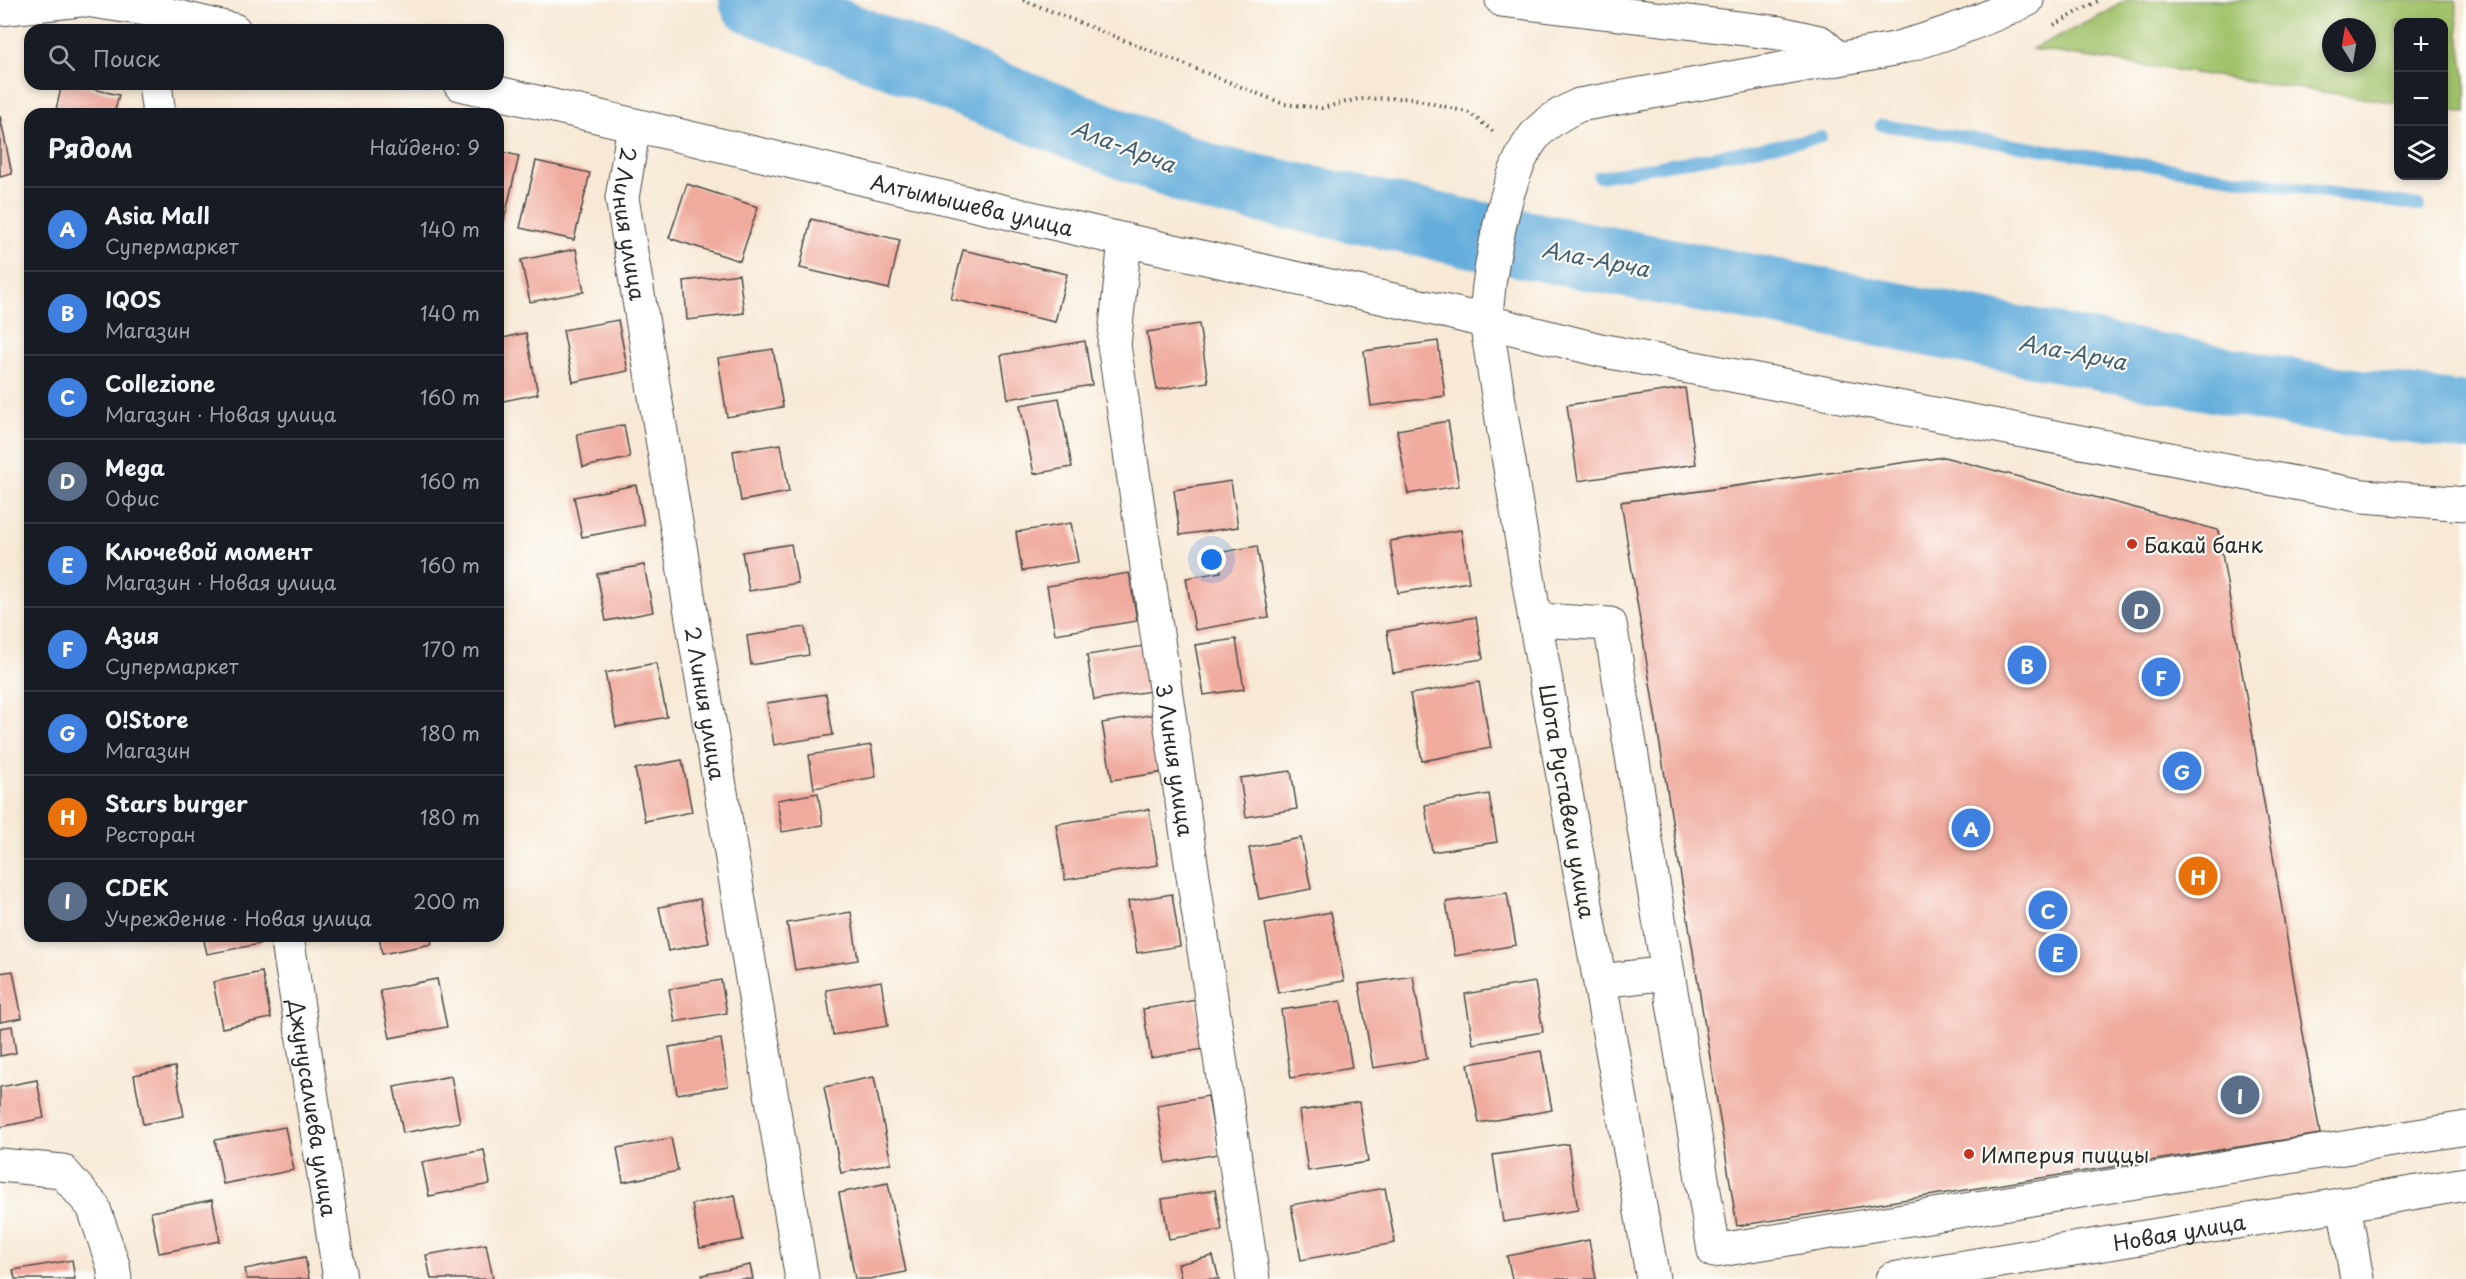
<!DOCTYPE html>
<html lang="ru">
<meta charset="utf-8">
<style>
:root{--surface:#171b24;--page:#242831;--text:#f1f3f6;--muted:#9ea1a6;--line:#363941;--accent:#0b8043}
body{margin:0;font-family:"Playpen Sans",sans-serif;background:var(--page);color:var(--text)}
.controls{position:absolute;right:18px;top:18px;display:grid;overflow:hidden;border-radius:12px;box-shadow:0 3px 9px #0003}
.controls button{width:54px;height:54px;display:grid;place-items:center;padding:0;border:0;border-bottom:2px solid var(--line);background:var(--surface);color:var(--text);font:30px sans-serif}
.compass{position:absolute;left:2322px;top:18px;width:54px;height:54px;border-radius:50%;background:var(--surface);box-shadow:0 3px 9px #0003;rotate:349deg}
.you{position:absolute;left:1212px;top:560px;width:21px;height:21px;margin:-15px;border:4px solid #fff;border-radius:50%;background:#1a73e8;box-shadow:0 0 0 9px #1a73e833}
.badge{display:grid;place-items:center;width:39px;height:39px;border-radius:50%;background:var(--accent);color:#fff;font-size:20px;font-weight:700}
.pin{position:absolute;translate:-50% -50%;border:3px solid #fff;box-shadow:0 2px 6px #0006}
.list{margin:0;padding:0;list-style:none}
h2{display:flex;justify-content:space-between;align-items:center;height:78px;margin:0;padding:0 24px;font-size:26px}
h2 small{font-size:20px;font-weight:400;color:var(--muted)}
.list li{display:grid;grid-template-columns:39px 1fr auto;gap:18px;align-items:center;box-sizing:border-box;height:84px;padding:0 24px;border-top:2px solid var(--line)}
.list b{display:block;font-size:22px;white-space:nowrap}
.list p{margin:0;font-size:20px;white-space:nowrap;color:var(--muted)}
.list em{font-size:20px;font-style:normal;color:var(--muted)}
.icon{flex:none;width:33px;height:33px;fill:none;stroke:currentColor;stroke-width:2;stroke-linecap:round;stroke-linejoin:round}
.map{position:relative;flex:none;width:2466px;height:1279px;overflow:hidden}
.search{position:absolute;background:var(--surface);box-shadow:0 3px 9px #0003;left:24px;top:24px;width:480px;height:66px;display:flex;align-items:center;gap:15px;box-sizing:border-box;padding:0 21px;border-radius:18px;color:var(--muted);font-size:22px}
.panel{position:absolute;background:var(--surface);box-shadow:0 3px 9px #0003;left:24px;top:108px;width:480px;height:834px;border-radius:18px}
.map>svg:first-child{display:block}
.green{fill:#a1c26b;stroke:#66764b;stroke-width:1.5;fill-rule:evenodd}
.lines{fill:none;stroke-linecap:round;stroke-linejoin:round}
.stream{stroke:#65aedc;stroke-width:12}
.river{stroke:#65aedc;stroke-width:68}
.building{fill:#f0aa9e}
.minor-casing{stroke:#4a4844;stroke-width:35}
.path{stroke:#4a4844;stroke-width:4;stroke-dasharray:1.5 4.5;stroke-linecap:butt}
.minor{stroke:#fff;stroke-width:33}
.poi-dot{fill:#c8321e;stroke:#fdfcf7;stroke-width:2}
.labels{text-anchor:middle;dominant-baseline:central;stroke-width:4.5;stroke-linejoin:round;paint-order:stroke}
.street-label{font-size:21px;fill:#2b2b2b;stroke:#fdfcf7}
.poi-label{font-size:21px;fill:#2b2b2b;stroke:#fdfcf7;text-anchor:start}
.water-label{font-size:22px;font-style:italic;fill:#425f72;stroke:#fdfcf7}
</style>
<div class="map">
<svg width="2466" height="1279" viewBox="0 0 2466 1279">
<rect width="100%" height="100%" fill="#fdfcf7"/>
<filter id="ink" filterUnits="userSpaceOnUse"><feTurbulence type="fractalNoise" baseFrequency=".0167" numOctaves="2"/><feDisplacementMap in="SourceGraphic" scale="12" xChannelSelector="R" yChannelSelector="G"/><feConvolveMatrix kernelMatrix="1 2 1 2 8 2 1 2 1" color-interpolation-filters="sRGB"/></filter>
<filter id="wash" filterUnits="userSpaceOnUse"><feTurbulence type="fractalNoise" baseFrequency=".008" numOctaves="4" result="noise"/><feDisplacementMap in="SourceGraphic" scale="24" xChannelSelector="R" yChannelSelector="G"/><feGaussianBlur stdDeviation="1.35" result="paint"/><feColorMatrix in="noise" values="0 0 0 0 0 0 0 0 0 0 0 0 0 0 0 0 0 1.4 0 .05"/><feComposite in="paint" operator="in"/></filter>
<g filter="url(#wash)">
<rect width="100%" height="100%" fill="#f7e9d5"/>
<path class="green" d="M2126 0H2455L2466 88V113L2444 109V22H2398V103L2032 49 2104 14ZM2331 27H2367V63H2331Z"/>
<g class="lines">
<path class="stream" d="M1881 125 2419 206
M1599 177 1821 137"/>
<path class="river" d="M753 0 1208 178 1463 232 2306 396 2466 417"/>
</g>
<g id="blocks">
<path class="building" d="M62 84H71L119 95 114 114H55Z
M0 116 12 174 0 177Z
M498 151 519 156 499 242 498 241Z
M536 161 590 173 574 240 520 228Z
M687 184 758 207 740 261 669 238Z
M811 219 900 240 889 289 800 268Z
M576 249 584 292 530 302 521 260Z
M963 250 1067 274 1055 322 951 299Z
M739 274 744 313 687 320 684 281Z
M618 320 628 371 573 382 563 330Z
M1199 324 1208 382 1157 390 1147 332Z
M526 333 538 394 498 402V339Z
M1085 341 1092 385 1008 399 1001 355Z
M1438 341 1445 396 1371 406 1364 351Z
M773 349 783 407 727 417 718 358Z
M1685 388 1696 464 1578 481 1567 405Z
M1059 398 1072 467 1034 474 1020 405Z
M1448 421 1459 486 1408 494 1397 430Z
M624 425 630 458 583 467 577 434Z
M781 444 789 492 741 501 733 451Z
M1944 457 2218 530 2320 1134 1737 1226 1621 502Z
M1231 481 1238 527 1180 535 1174 490Z
M636 485 644 525 582 537 574 497Z
M1071 523 1078 562 1022 571 1016 532Z
M1461 530 1469 582 1398 593 1390 541Z
M791 544 798 583 749 591 742 552Z
M1257 546 1269 617 1195 630 1186 578 1221 572 1217 553Z
M644 565 653 612 606 621 597 574Z
M1129 573 1137 621 1055 634 1047 586Z
M1476 617 1483 659 1393 673 1387 631Z
M805 627 809 655 751 665 747 636Z
M1236 639 1244 689 1204 695 1195 645Z
M1144 646 1151 691 1094 700 1087 655Z
M656 663 667 717 616 727 605 673Z
M1479 682 1491 748 1422 761 1410 694Z
M826 694 833 735 774 745 767 703Z
M1155 714 1165 772 1112 780 1102 723Z
M871 745 876 777 814 788 809 755Z
M682 760 692 812 645 821 635 769Z
M1291 771 1297 809 1246 817 1240 778Z
M818 793 823 825 782 832 777 800Z
M1489 794 1497 842 1432 852 1425 805Z
M1149 809 1158 865 1065 880 1056 824Z
M1301 838 1311 889 1259 899 1249 848Z
M1507 893 1516 945 1455 956 1446 902Z
M1172 894 1180 946 1137 953 1128 901Z
M700 899 709 943 668 951 659 907Z
M851 912 858 960 795 970 787 923Z
M1331 912 1344 981 1278 993 1265 924Z
M203 936H259L260 944 207 954Z
M379 936H430L432 944 382 954Z
M13 971 22 1018 0 1022V973Z
M262 972 271 1018 222 1028 213 982Z
M1413 976 1427 1059 1373 1068 1359 984Z
M437 979 447 1027 390 1038 380 990Z
M721 980 727 1013 675 1022 669 989Z
M881 981 888 1026 833 1035 826 990Z
M1535 982 1543 1032 1473 1044 1465 994Z
M1196 1000 1204 1049 1151 1058 1143 1009Z
M1341 1001 1352 1068 1291 1078 1281 1010Z
M12 1026 16 1053 0 1056V1028Z
M721 1039 728 1086 677 1094 669 1047Z
M1541 1051 1552 1110 1479 1123 1468 1064Z
M175 1067 184 1116 143 1124 134 1075Z
M451 1076 460 1122 403 1133 394 1087Z
M874 1077 891 1163 841 1173 824 1087Z
M37 1080 44 1118 0 1127V1087Z
M1208 1096 1218 1154 1166 1163 1157 1105Z
M1359 1102 1368 1162 1308 1171 1299 1111Z
M285 1127 294 1170 223 1184 215 1140Z
M671 1138 678 1171 623 1182 617 1148Z
M1568 1144 1578 1210 1503 1222 1493 1155Z
M484 1150 490 1184 429 1196 422 1162Z
M888 1183 906 1272 870 1279H855L839 1193Z
M1385 1188 1395 1243 1301 1260 1291 1205Z
M1215 1190 1222 1230 1169 1239 1162 1199Z
M735 1195 743 1240 700 1248 692 1204Z
M212 1200 220 1241 159 1253 151 1212Z
M1589 1240 1596 1279H1512L1507 1256Z
M486 1244 493 1279H431L426 1255Z
M1213 1256 1219 1279H1181L1178 1264Z
M305 1257 309 1279H247L245 1269Z
M72 1260 75 1279H15L13 1270Z
M750 1265 753 1279H703L702 1275Z"/>
</g>
</g>
<g filter="url(#ink)">
<use href="#blocks" fill-opacity="0" stroke="#4a4844" stroke-width="1.5"/>
<g class="lines">
<defs>
<g id="minor">
<path d="M85 0 145 9 234 30"/>
<path d="M1502 0 1780 33 1820 42 1839 59"/>
<path d="M0 9 80 0"/>
<path d="M155 84 159 114"/>
<path id="s1" d="M460 84 1125 240 1452 313 1600 350 2363 496 2466 504"/>
<path id="s2" d="M634 126 622 198 802 1279"/>
<path id="s3" d="M1125 240 1114 345 1253 1279"/>
<path d="M1535 620 1610 624 1668 973 1600 981"/>
<path id="s4" d="M287 936 340 1279"/>
<path d="M1668 973 1714 1251 2466 1128"/>
<path d="M0 1165 62 1171 93 1206 113 1265 115 1279"/>
<path d="M2344 1204 2357 1279"/>
<path d="M1653 1279 1535 620 1486 322C1488 274 1505 168 1537 133 1549 120 1564 112 1579 105L1894 49C1940 37 1984 20 2027 0"/>
<path id="s5" d="M1892 1279 2466 1184"/>
</g>
</defs>
<use href="#minor" class="minor-casing"/>
<path class="path" d="M1023 0 1284 104 1322 108 1358 99 1411 98 1470 113 1495 133
M2054 25 2100 0"/>
<use href="#minor" class="minor"/>
</g>
</g>
<g class="poi-dot">
<circle cx="2132" cy="544" r="6"/>
<circle cx="1969" cy="1154" r="6"/>
</g>
<g class="labels">
<g class="street-label">
<text stroke="none"><textPath href="#s1" startOffset="526">Алтымышева улица</textPath></text>
<text stroke="none"><textPath href="#s2" startOffset="99">2 Линия улица</textPath></text>
<text stroke="none"><textPath href="#s2" startOffset="585">2 Линия улица</textPath></text>
<text stroke="none"><textPath href="#s3" startOffset="525">3 Линия улица</textPath></text>
<text transform="translate(1568 801) rotate(80)">Шота Руставели улица</text>
<text stroke="none"><textPath href="#s4" startOffset="174">Джунусалиева улица</textPath></text>
<text stroke="none"><textPath href="#s5" startOffset="291">Новая улица</textPath></text>
</g>
<g class="poi-label">
<text x="2144" y="544">Бакай банк</text>
<text x="1981" y="1154">Империя пиццы</text>
</g>
<g class="water-label">
<text transform="translate(1124 145) rotate(21)">Ала-Арча</text>
<text transform="translate(1596 258) rotate(11)">Ала-Арча</text>
<text transform="translate(2073 351) rotate(11)">Ала-Арча</text>
</g>
</g>
</svg>
<div class="controls">
<button>+</button>
<button>−</button>
<button><svg class="icon" aria-label="layers" viewBox="0 0 24 24"><path d="M12 4l9 5-9 5-9-5zM3 14l9 5 9-5"/></svg></button>
</div>
<svg class="compass" viewBox="-18 -18 36 36"><path d="M0-13l5 13h-10z" fill="#e53935"/><path d="M0 13l5-13h-10z" fill="#9ea1a6"/></svg>
<div class="you"></div>
<div class="pin badge" style="left:1971px;top:828px;background:#3f7fe0">A</div>
<div class="pin badge" style="left:2027px;top:665px;background:#3f7fe0">B</div>
<div class="pin badge" style="left:2048px;top:910px;background:#3f7fe0">C</div>
<div class="pin badge" style="left:2141px;top:610px;background:#5c6f8a">D</div>
<div class="pin badge" style="left:2058px;top:953px;background:#3f7fe0">E</div>
<div class="pin badge" style="left:2161px;top:677px;background:#3f7fe0">F</div>
<div class="pin badge" style="left:2182px;top:771px;background:#3f7fe0">G</div>
<div class="pin badge" style="left:2198px;top:876px;background:#e8710a">H</div>
<div class="pin badge" style="left:2240px;top:1095px;background:#5c6f8a">I</div>
<div class="search"><svg class="icon" aria-label="search" viewBox="0 0 24 24"><circle cx="10" cy="10" r="6"/><path d="M15 15l6 6"/></svg>Поиск</div>
<section class="panel">
<h2>Рядом<small>Найдено: 9</small></h2>
<ul class="list">
<li><span class="badge" style="background:#3f7fe0">A</span><div><b>Asia Mall</b><p>Супермаркет</p></div><em>140 m</em></li>
<li><span class="badge" style="background:#3f7fe0">B</span><div><b>IQOS</b><p>Магазин</p></div><em>140 m</em></li>
<li><span class="badge" style="background:#3f7fe0">C</span><div><b>Cоllezione</b><p>Магазин · Новая улица</p></div><em>160 m</em></li>
<li><span class="badge" style="background:#5c6f8a">D</span><div><b>Mega</b><p>Офис</p></div><em>160 m</em></li>
<li><span class="badge" style="background:#3f7fe0">E</span><div><b>Ключевой момент</b><p>Магазин · Новая улица</p></div><em>160 m</em></li>
<li><span class="badge" style="background:#3f7fe0">F</span><div><b>Азия</b><p>Супермаркет</p></div><em>170 m</em></li>
<li><span class="badge" style="background:#3f7fe0">G</span><div><b>O!Store</b><p>Магазин</p></div><em>180 m</em></li>
<li><span class="badge" style="background:#e8710a">H</span><div><b>Stars burger</b><p>Ресторан</p></div><em>180 m</em></li>
<li><span class="badge" style="background:#5c6f8a">I</span><div><b>CDEK</b><p>Учреждение · Новая улица</p></div><em>200 m</em></li>
</ul>
</section>
</div>
